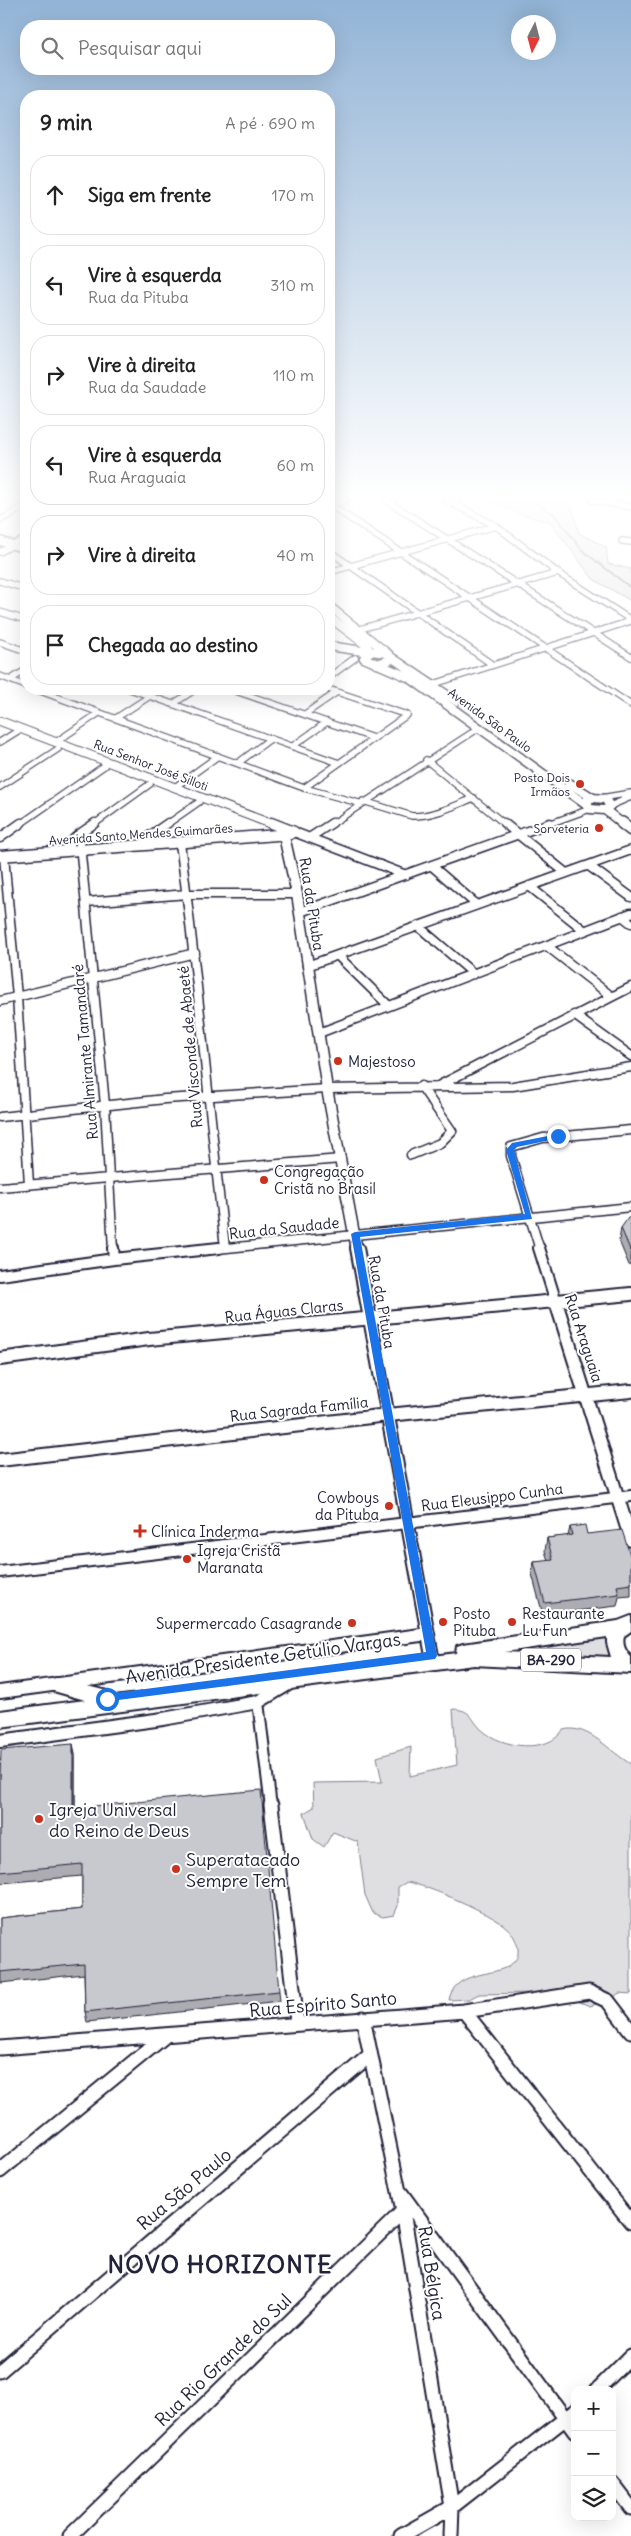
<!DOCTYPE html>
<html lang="pt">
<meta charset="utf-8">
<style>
:root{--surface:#fff;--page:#f6f6f6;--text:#222;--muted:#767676;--line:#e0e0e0}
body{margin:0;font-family:Delius,sans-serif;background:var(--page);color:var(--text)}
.controls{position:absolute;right:15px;bottom:15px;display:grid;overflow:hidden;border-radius:10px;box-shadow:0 5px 20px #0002}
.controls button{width:45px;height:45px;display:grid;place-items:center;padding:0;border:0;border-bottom:1px solid var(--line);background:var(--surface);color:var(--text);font:25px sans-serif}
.compass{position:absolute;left:511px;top:15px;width:45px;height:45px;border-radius:50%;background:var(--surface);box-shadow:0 5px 20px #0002;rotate:186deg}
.stop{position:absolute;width:15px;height:15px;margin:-11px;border:4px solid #1a73e8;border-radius:50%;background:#fff}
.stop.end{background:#1a73e8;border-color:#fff;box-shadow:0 1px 5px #0008}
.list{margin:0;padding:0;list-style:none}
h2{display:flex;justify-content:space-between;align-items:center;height:65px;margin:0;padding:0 20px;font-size:21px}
h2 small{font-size:16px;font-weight:400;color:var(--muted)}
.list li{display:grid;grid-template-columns:32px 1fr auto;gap:15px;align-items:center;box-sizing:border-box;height:80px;margin:0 10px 10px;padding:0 10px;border:1px solid var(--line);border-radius:20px}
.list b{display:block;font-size:19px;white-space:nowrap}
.list p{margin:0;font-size:16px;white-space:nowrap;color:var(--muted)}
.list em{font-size:16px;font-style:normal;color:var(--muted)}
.icon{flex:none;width:28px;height:28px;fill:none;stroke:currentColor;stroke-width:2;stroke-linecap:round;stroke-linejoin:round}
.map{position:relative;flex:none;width:631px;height:2536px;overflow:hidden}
.search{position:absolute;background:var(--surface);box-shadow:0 5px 20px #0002;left:20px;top:20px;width:315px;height:55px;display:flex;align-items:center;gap:12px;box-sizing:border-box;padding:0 18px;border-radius:20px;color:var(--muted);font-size:19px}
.panel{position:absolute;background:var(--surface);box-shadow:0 5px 20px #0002;left:20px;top:90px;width:315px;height:605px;border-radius:20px}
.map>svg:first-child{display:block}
.green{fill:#dfdfe2;stroke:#80808e}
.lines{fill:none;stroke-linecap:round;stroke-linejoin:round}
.stream{stroke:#7a7a88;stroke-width:2}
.minor-far3-casing{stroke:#22223b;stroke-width:8}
.minor-far2-casing{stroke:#22223b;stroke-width:11}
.minor-far1-casing{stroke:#22223b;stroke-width:14}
.minor-casing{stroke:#22223b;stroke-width:17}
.tertiary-far2-casing{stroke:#22223b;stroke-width:10}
.tertiary-far1-casing{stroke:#22223b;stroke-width:13}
.tertiary-casing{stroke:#22223b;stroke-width:16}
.secondary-far1-casing{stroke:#22223b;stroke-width:11}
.secondary-casing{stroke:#22223b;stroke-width:14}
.primary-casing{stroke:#22223b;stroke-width:4}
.minor-far3{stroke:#fff;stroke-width:5.5}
.minor-far2{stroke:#fff;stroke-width:8}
.minor-far1{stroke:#fff;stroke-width:10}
.minor{stroke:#fff;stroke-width:13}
.tertiary-far2{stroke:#fff;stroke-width:8}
.tertiary-far1{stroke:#fff;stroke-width:10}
.tertiary{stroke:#fff;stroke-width:12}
.secondary-far1{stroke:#fff;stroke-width:8}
.secondary{stroke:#fff;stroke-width:11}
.primary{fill:#fff;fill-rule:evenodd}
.wall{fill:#acacb2;stroke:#22223b}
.shaded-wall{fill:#8c8c91;stroke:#22223b}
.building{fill:#c8c8cf;stroke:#22223b}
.route{fill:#1a73e8}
.poi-dot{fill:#c8321e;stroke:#fff;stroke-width:2}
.labels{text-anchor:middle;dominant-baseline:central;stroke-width:4;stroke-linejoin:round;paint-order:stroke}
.far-street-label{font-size:12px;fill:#22223b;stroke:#fff}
.far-poi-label{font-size:12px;fill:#22223b;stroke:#fff;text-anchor:end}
.shield{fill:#fff;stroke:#646476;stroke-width:1}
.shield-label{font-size:14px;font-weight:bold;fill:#22223b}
.street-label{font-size:15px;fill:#22223b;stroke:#fff}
.poi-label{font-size:15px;fill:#22223b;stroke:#fff;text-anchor:start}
.near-street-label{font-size:18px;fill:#22223b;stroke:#fff}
.near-poi-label{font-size:18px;fill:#22223b;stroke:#fff;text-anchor:start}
.near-district-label{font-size:24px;font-weight:bold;letter-spacing:1px;fill:#22223b;stroke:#fff}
</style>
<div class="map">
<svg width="631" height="2536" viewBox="0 0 631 2536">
<rect width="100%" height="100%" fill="#fff"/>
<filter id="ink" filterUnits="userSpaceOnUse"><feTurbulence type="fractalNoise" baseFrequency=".02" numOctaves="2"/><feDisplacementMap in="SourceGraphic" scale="10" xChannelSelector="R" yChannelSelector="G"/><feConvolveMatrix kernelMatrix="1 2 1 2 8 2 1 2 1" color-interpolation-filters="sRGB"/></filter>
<g filter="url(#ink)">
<path class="green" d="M488 500H570L579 533 606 547 608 564 631 569V601L593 579 550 522 519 514Z
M611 1633 617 1661 502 1654Z
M453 1709C473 1710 470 1719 482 1730 502 1748 548 1754 563 1730 588 1723 611 1753 631 1764V1994L619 1993 611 2000 590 2006 567 1997 535 1993 479 1994 469 1999 449 2000C455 1966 503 1980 516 1959 522 1950 514 1934 507 1928 492 1913 428 1886 407 1882L398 1887V1906L394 1915 383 1917 373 1913 365 1895 358 1842 333 1832 324 1847 313 1839 304 1813 314 1807 313 1783 382 1782 377 1757 411 1747 410 1776 457 1765Z"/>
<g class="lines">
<path class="stream" d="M531 500 554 514 583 551 631 588"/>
<defs>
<path id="minor-far3" d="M386 500 631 657
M446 500 496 526 558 573 631 620
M592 500 631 507
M329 505 346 500
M330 505 631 705
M0 520 26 506
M622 541 631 542
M329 551 493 665
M0 552 26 538
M329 572 496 526
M0 581 26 589
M0 612 26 620
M360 629 558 573
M0 642 26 651
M0 676 26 686
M329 677 355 658
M10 680 26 670
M434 684 631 621
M35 689 304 788 359 803
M130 689 339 763
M230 689 373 738
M328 689 407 715
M173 704 196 689
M305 714 337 692
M116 718 150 696
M0 742 21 729
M56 742 99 713
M293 746 327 722
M426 760 506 825
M238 763 270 739
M0 787 58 749
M175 787 218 756
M304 788 407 715
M601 798 631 793
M363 801 412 816C434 816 454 806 474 798
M610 806 631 797
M19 825 104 766
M93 825 150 784
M166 825 199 802
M330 825 479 728
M546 825 590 809"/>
<path id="minor-far2" d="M504 823 566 873
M294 832 406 875
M0 838 21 823
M309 838 332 823
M145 839 168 823
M180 843C198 977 209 1112 225 1247
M80 844 105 1105 113 1250
M67 851C69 838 85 831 95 823
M4 856 17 997 29 1184
M432 866 477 905
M589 866 631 897
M529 886 584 930
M86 902 188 894H297
M300 912 550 823
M622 916 631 923
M418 926 474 974
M547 946 611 996
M338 956 389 1006
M307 966 631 850
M0 1001 195 953
M574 1015 631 1056
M319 1033 631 913
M440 1085 631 987
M0 1117 165 1099 327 1089 513 1086 631 1067
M411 1155 440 1143 452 1131 421 1086
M0 1187 341 1159
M207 1250 631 1207
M540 1250 511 1156V1147L543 1138 631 1130"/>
<path id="minor-far1" d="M113 1248 114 1259
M539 1248 556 1302
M0 1275 114 1259 219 1248
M0 1572 631 1496
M258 1702 271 1807"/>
<path id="minor" d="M271 1805 297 2022
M464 2011 631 2222
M363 2018 403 2211 452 2507 451 2536
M0 2048 464 2011 589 1992 608 2001 631 2031
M0 2171 165 2036
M401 2193 575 2432
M0 2371 370 2055
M597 2390 631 2356
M612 2483 631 2508
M70 2536 403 2211
M401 2536 452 2507 575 2411"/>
<path id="tertiary-far2" d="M329 606 387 653
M329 617 366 645 370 651
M0 721 274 825"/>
<path id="tertiary-far1" d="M271 823 294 832
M284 836 297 894 327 1089 357 1250
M0 856 290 834"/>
<path id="tertiary" d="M357 1248 432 1656
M556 1302 631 1540
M0 1359 149 1339 631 1294
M0 1460 388 1415 631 1391
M0 1692 428 1634
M0 1741 163 1719 258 1702 290 1683"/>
<path id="secondary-far1" d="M0 541 26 549
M329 646 369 652
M391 657 456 701
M376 664 390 660 391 657 387 653 370 651 364 658 410 678 585 804
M569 783 593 798
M593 798 605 799 610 806 605 810 590 809 586 801Z
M605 810 624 825"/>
<path id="secondary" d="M622 823 631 830"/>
<path id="primary" d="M631 1616V1631L624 1636C622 1645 625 1650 631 1657V1673L474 1665 0 1727V1711L85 1700 50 1690 48 1685 50 1680 56 1678 107 1691 114 1697 456 1653 457 1646 463 1644 618 1621ZM607 1637V1643L611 1657 505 1652Z"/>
</defs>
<use href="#minor-far3" class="minor-far3-casing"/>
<use href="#minor-far2" class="minor-far2-casing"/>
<use href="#minor-far1" class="minor-far1-casing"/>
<use href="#minor" class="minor-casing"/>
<use href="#tertiary-far2" class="tertiary-far2-casing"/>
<use href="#tertiary-far1" class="tertiary-far1-casing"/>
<use href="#tertiary" class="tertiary-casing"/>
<use href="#secondary-far1" class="secondary-far1-casing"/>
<use href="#secondary" class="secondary-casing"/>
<use href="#primary" class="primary-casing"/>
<use href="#minor-far3" class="minor-far3"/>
<use href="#minor-far2" class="minor-far2"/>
<use href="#minor-far1" class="minor-far1"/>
<use href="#minor" class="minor"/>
<use href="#tertiary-far2" class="tertiary-far2"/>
<use href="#tertiary-far1" class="tertiary-far1"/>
<use href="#tertiary" class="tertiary"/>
<use href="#secondary-far1" class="secondary-far1"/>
<use href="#secondary" class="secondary"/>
<use href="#primary" class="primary"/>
</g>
<path class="wall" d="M631 1217V1266L629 1265 619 1241 621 1228Z
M570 1527 587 1534 631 1558V1596L619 1597 617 1606 543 1615 532 1574 534 1562 548 1561 545 1551 547 1538 568 1536Z
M73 1744 75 1755V1808L279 1991 280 2001 87 2022 85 2012 84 1974 1 1983 0 1918 82 1909V1876L1 1883 0 1881V1781Z"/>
<path class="shaded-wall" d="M73 1744 75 1755V1819L73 1808Z"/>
<path class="building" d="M631 1217V1252L621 1228 628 1218Z
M585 1525 587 1534 622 1530 631 1558V1584L617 1586 619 1594 545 1603 534 1562 553 1560 547 1538 572 1535 570 1527Z
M73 1744V1808L261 1790 279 1991 85 2012 84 1964 0 1972V1918L82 1909V1864L0 1872V1781L1 1750Z"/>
</g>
<linearGradient id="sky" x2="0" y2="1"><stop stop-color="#93b4d6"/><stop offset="0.58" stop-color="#fff"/><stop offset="1" stop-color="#fff" stop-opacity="0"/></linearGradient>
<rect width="631" height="855" fill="url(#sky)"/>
<path class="route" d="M558 1134 561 1136 560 1138 517 1147 514 1150 532 1219 360 1237 437 1656 435 1659 103 1702V1696L107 1694 426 1652 351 1234 355 1232 525 1214 506 1150 512 1143Z"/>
<g class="poi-dot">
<circle cx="580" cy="784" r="5"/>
<circle cx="599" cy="828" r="5"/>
<circle cx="338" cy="1061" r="5"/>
<circle cx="264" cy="1180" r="5"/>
<circle cx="389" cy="1506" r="5"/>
<path d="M137.5 1523.5h5v5h5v5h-5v5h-5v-5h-5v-5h5z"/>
<circle cx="187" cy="1559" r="5"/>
<circle cx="443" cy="1622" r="5"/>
<circle cx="512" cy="1622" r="5"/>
<circle cx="352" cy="1623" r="5"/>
<circle cx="39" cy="1819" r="5"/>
<circle cx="176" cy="1869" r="5"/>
</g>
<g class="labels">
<g class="far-street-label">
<text transform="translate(490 720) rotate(36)">Avenida São Paulo</text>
<text transform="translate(151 765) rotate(21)">Rua Senhor José Silloti</text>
<text transform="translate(141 834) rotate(-4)">Avenida Santo Mendes Guimarães</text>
</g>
<g class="far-poi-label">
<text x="570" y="777">Posto Dois<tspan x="570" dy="14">Irmãos</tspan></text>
<text x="589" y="828">Sorveteria</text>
</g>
<rect class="shield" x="521" y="1648.5" width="60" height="23" rx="4"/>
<g class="shield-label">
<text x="551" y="1660">BA-290</text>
</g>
<g class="street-label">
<text transform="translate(312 904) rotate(81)">Rua da Pituba</text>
<text transform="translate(190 1047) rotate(-95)">Rua Visconde de Abaeté</text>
<text transform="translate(85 1052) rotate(-95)">Rua Almirante Tamandaré</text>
<text transform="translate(284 1228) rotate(-6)">Rua da Saudade</text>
<text transform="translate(382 1302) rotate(80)">Rua da Pituba</text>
<text transform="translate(284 1311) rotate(-6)">Rua Águas Claras</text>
<text transform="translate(584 1338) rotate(72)">Rua Araguaia</text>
<text transform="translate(299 1409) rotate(-6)">Rua Sagrada Família</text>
<text transform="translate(492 1497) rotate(-7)">Rua Eleusippo Cunha</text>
</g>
<g class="poi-label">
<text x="348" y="1061">Majestoso</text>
<text x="274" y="1171">Congregação<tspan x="274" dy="17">Cristã no Brasil</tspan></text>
<text x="379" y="1497" text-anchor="end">Cowboys<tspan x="379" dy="17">da Pituba</tspan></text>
<text x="151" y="1531">Clínica Inderma</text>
<text x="197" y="1550">Igreja Cristã<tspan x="197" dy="17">Maranata</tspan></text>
<text x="453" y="1613">Posto<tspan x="453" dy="17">Pituba</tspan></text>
<text x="522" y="1613">Restaurante<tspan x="522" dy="17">Lu Fun</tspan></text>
<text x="342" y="1623" text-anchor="end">Supermercado Casagrande</text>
</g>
<g class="near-street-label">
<text transform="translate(263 1658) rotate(-8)">Avenida Presidente Getúlio Vargas</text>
<text transform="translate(323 2004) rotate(-5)">Rua Espírito Santo</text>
<text transform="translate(184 2189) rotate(-40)">Rua São Paulo</text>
<text transform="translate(432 2273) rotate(81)">Rua Bélgica</text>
<text transform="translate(223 2360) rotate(-44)">Rua Rio Grande do Sul</text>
</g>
<g class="near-poi-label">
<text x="49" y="1809">Igreja Universal<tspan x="49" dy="21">do Reino de Deus</tspan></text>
<text x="186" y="1859">Superatacado<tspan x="186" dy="21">Sempre Tem</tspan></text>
</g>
<g class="near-district-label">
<text x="220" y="2264">NOVO HORIZONTE</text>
</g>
</g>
</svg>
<div class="controls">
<button>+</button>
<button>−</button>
<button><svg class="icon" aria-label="layers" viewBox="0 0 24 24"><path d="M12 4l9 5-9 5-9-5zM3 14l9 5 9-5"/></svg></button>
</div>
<svg class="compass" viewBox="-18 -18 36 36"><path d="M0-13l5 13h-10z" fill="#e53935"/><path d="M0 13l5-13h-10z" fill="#767676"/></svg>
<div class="stop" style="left:107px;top:1699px"></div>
<div class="stop end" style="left:558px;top:1136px"></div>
<div class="search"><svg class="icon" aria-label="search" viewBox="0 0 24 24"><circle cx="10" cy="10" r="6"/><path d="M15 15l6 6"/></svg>Pesquisar aqui</div>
<section class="panel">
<h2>9 min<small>A pé · 690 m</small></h2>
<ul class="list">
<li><svg class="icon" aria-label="ahead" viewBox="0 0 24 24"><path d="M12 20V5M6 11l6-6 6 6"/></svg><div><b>Siga em frente</b></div><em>170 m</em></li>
<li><svg class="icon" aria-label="left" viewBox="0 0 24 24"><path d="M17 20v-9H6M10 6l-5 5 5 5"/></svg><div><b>Vire à esquerda</b><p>Rua da Pituba</p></div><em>310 m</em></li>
<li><svg class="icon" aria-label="right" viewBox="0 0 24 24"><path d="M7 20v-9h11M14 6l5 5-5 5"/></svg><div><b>Vire à direita</b><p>Rua da Saudade</p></div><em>110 m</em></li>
<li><svg class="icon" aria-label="left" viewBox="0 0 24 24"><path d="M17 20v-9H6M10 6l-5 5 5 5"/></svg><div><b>Vire à esquerda</b><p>Rua Araguaia</p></div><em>60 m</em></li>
<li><svg class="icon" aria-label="right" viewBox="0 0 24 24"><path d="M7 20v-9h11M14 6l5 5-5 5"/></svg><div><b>Vire à direita</b></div><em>40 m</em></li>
<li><svg class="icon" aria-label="arrive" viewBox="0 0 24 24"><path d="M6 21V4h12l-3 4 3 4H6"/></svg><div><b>Chegada ao destino</b></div></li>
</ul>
</section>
</div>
